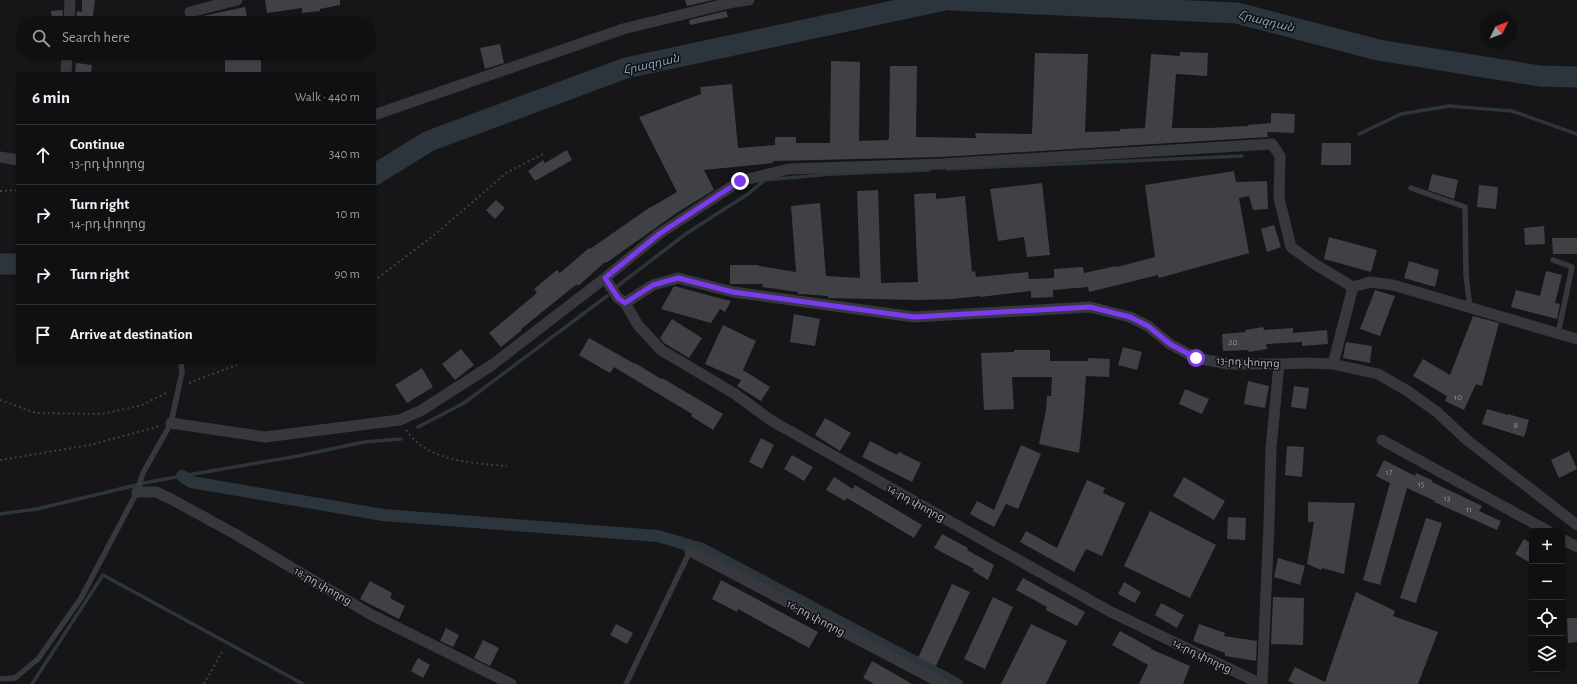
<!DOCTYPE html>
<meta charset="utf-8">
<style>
:root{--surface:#101012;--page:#19191b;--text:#f1f3f6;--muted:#9c9d9f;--line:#303032}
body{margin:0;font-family:"Alegreya Sans","Noto Sans Armenian",sans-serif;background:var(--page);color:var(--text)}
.controls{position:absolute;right:12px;bottom:12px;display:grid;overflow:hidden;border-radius:6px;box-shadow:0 1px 3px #0004}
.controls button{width:36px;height:36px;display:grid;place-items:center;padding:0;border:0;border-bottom:1px solid var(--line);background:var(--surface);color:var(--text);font:20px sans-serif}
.compass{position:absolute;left:1481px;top:12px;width:36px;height:36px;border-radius:50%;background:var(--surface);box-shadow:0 1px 3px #0004;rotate:47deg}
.stop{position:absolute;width:12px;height:12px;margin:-9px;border:3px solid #7c3aed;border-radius:50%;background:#fff}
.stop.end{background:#7c3aed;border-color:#fff;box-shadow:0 1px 4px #0008}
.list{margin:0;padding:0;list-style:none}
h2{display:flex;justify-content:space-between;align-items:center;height:52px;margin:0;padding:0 16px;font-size:17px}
h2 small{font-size:13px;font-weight:400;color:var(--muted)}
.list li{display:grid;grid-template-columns:26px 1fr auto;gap:12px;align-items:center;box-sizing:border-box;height:60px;padding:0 16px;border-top:1px solid var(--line)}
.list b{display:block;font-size:15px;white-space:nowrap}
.list p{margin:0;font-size:13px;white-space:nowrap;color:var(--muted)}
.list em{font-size:13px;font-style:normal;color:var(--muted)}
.icon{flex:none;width:22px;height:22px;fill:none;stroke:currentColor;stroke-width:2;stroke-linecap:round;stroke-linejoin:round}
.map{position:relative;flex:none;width:1577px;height:684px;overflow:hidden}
.search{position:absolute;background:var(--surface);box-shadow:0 1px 3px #0004;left:16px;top:16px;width:360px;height:44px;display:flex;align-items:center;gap:10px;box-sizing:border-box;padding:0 14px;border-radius:22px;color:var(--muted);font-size:15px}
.panel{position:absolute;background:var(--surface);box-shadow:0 1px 3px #0004;left:16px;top:72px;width:360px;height:292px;border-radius:6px}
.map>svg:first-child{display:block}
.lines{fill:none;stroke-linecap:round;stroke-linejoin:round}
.stream{stroke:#2c353c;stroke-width:3.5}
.canal{stroke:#2c353c;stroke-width:12}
.river{stroke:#2c353c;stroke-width:21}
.building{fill:#404145}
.path{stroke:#3d3f44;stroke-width:2;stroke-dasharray:2 3;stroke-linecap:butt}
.service{stroke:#37383d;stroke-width:5.5}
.minor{stroke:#37383d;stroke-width:11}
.route{stroke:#7c3aed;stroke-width:5}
.labels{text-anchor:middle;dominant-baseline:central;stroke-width:3;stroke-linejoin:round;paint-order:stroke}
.number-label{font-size:9px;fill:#8e929b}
.street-label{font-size:11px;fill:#a8adb8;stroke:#111113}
.water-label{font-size:12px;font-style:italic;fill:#7f9bb3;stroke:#111113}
</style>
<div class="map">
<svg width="1577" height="684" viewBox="0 0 1577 684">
<rect width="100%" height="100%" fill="#161618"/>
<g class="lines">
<path class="stream" d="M1359 134 1401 114 1449 106 1512 111 1577 134
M947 169 1242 156
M615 288 687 233 748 194 765 180 832 174 929 170
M418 427 464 403 607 296
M0 514 37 509 149 482 182 476 298 456 364 442 401 439
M32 684 103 575 303 684"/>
<path class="canal" d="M182 476 191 482 383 515 658 536 702 549 957 684"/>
<path class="river" d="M951 0 1237 13 1378 50 1540 76 1577 77
M374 175 429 141 626 68 945 0
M0 264H18"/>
</g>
<path class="building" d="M82 0H95L92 23H76L77 11 82 12Z
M265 0H340V5L320 9V11L302 13V8L267 13Z
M685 0H713L687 6Z
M245 7 248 22 242 23H194V18Z
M63 10 62 23H52L51 11Z
M726 11 728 17 690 25 689 20Z
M500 44 504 63 485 69 480 48Z
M1180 52 1208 53 1207 76 1176 74 1172 128H1209L1248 126V125L1271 123V113L1295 114 1294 133 1267 132 1268 137 941 157 773 161V163L704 170 714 190 678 212 606 263 605 262 578 286 577 284 521 329 522 330 501 347 489 333 537 293 534 289 557 270 560 273 589 248 590 249 646 210 677 192 639 117 701 94 700 87 732 84 738 148 775 145V137H796V143H830L831 61 860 62 859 141 888 140V139H889L890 66H917L916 137 976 138 975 133 1032 134 1035 53 1088 54 1085 132 1120 131V129L1145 128 1151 54 1180 56Z
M225 53H261V74H225Z
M76 63 92 65 91 74H75Z
M1322 143H1351V165H1321Z
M567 150 572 160 535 181 528 171 543 160 545 163Z
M1234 171 1236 182 1267 181 1268 209 1253 210 1249 196 1239 198 1249 253 1159 278 1158 275 1089 292 1088 287 1053 290V297L1031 298V291L980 297V296L952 299 918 300 828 298V296L801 294H798V292L762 287 763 284H730V265H759V266L796 272 791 206 820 203 826 276 860 278 857 191 878 190 881 283 918 282 914 194 936 193V199L965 196 972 272 975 271 976 277 1028 272 1029 279 1054 278V269L1083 267 1084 273 1116 266 1117 267 1155 257 1145 185Z
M1432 174 1458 180 1454 199 1428 190Z
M1042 183 1050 255 1027 257 1024 237 998 241 990 189Z
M1479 185 1498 187 1496 209 1477 207Z
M496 200 505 208 495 219 486 210Z
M1274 225 1281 247 1267 252 1261 229Z
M1544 226 1545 244 1525 245 1524 228Z
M1329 237 1377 250 1371 272 1324 259Z
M1552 238H1577V254H1553Z
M1409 261 1439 270 1435 287 1404 278Z
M1546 271 1562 275 1555 303 1560 304 1557 319 1511 307 1516 290 1540 296Z
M674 286 715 297 731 301 725 312 720 309 711 323 661 309Z
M1375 290 1395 296 1380 336 1360 329Z
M794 314 820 319 815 346 790 342Z
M1473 316 1499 323 1482 386 1476 384 1464 410 1445 401 1447 396 1413 376 1423 359 1450 375Z
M672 319 702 338 689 358 664 343 660 338Z
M723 325 756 341 743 370 770 387 761 401 737 386 741 380 705 364Z
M1263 327 1264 330 1293 328V333L1327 330 1328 344 1302 346V342L1266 344 1267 349 1249 352 1248 350 1223 351 1222 334 1246 332 1245 330Z
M589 338 635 364V363L661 379 662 378 723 414 713 430 691 416 692 414 614 367 610 373 579 355Z
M1346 342 1372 346 1370 363 1343 358Z
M1123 347 1142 352 1137 370 1118 365Z
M461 349 474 365 455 380 442 364Z
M1014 350H1050V361H1088V358L1110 359 1109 377 1086 376 1083 418 1079 453 1039 444 1046 410 1047 396H1051L1052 377H1012L1014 409 984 410 981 353 1014 352Z
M422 368 433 387 407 403 395 385Z
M1248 381 1269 386 1265 408 1244 404Z
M1294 386 1309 388 1306 409 1291 407Z
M1185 389 1209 399 1202 414 1179 404Z
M1487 409 1508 415V414L1529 420 1524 437 1482 424Z
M825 418 851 433 840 451 815 435Z
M761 438 774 445 762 469 749 462Z
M870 441 897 455 899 452 921 463 912 482 862 457Z
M1021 445 1041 454 1018 509 1006 504 994 527 970 514 977 501 994 510Z
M1287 446 1304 447 1302 477 1285 475Z
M1569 451 1577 469 1559 478 1551 460Z
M792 455 813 467 804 481 784 469Z
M1384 460 1415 476 1416 473 1432 480V482L1482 506 1479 511 1501 521 1497 530 1434 502 1435 501 1407 488 1380 585 1363 580 1390 483 1376 476Z
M834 477 853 489 855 485 922 525 914 538 847 498 845 501 826 490Z
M1184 477 1225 501 1214 520 1173 496Z
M1087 480 1105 488 1103 493 1125 503 1102 556 1086 549 1074 572 1020 542 1026 531 1057 548Z
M1308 502 1355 503 1344 574 1322 568 1321 570 1307 564 1314 522H1308Z
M1150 511 1216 545 1190 598 1124 566Z
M1228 517 1246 518 1245 540 1227 539Z
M1426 518 1442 523 1416 603 1400 598Z
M942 534 968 548 967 550 994 565 988 580 973 571 974 569 934 548Z
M1524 539 1532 544V564L1515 554Z
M1278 558 1305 566 1300 585 1274 577Z
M1023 578 1085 612 1077 626 1046 610 1047 607 1016 590Z
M721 580 818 632 809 648 738 609 737 612 712 599Z
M370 581 392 593 390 598 405 606 399 619 360 599Z
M1124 582 1141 592 1135 603 1118 594Z
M952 584 970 592 936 666 918 658Z
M1356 592 1395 611 1393 616 1438 632 1418 684H1295L1288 681 1295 667 1325 682Z
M993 597 1013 607 985 669 964 659Z
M1273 597 1304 598 1303 645 1271 644Z
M1161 603 1184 615 1177 628 1155 615Z
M1567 618H1577V642L1568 643Z
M616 624 633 633 627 644 610 635Z
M1031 624 1067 641 1046 684H1001Z
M1199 624 1225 633 1224 636 1257 641 1256 661 1225 656V653L1193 641Z
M446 628 459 635 453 647 440 641Z
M1120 631 1151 648V649L1190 666 1183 684H1139L1148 665 1112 645Z
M483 640 499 648 490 666 474 658Z
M418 658 430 665 423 678 411 671Z
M872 661 888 670 912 684H874L863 678Z"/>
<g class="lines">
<path class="path" d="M0 191 18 190
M374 281 438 232 506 173 545 153
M189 383 244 362
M0 400 36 413 102 414 142 405 168 392
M406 430C428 462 472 463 507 466
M0 460 90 445 160 426
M204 684 222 652"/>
<path class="service" d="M1411 188 1465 207 1466 275 1470 308
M1553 260 1572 267 1558 334
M0 679 15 678 38 659 81 598 137 492 143 473 171 423 182 372 181 362
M626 684 690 551"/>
<path class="minor" d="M190 12 237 0
M69 23 70 0
M66 74 67 53
M374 115 623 29 734 2 749 0
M0 157 18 160
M605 278 618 298 625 303 638 325 661 350 735 394 772 421 1109 611 1261 684
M1353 287 1370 282 1393 285 1577 339
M625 303 653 285 678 278 733 292 914 317 1090 307 1130 317 1148 326 1170 344 1196 358 1228 364H1279L1306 363 1333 364 1378 374 1406 390 1437 412 1467 440 1577 525
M171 423 265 437 400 420 422 410 492 365 605 278 659 234 740 181 789 169 941 164 1272 144 1280 156 1279 198 1291 247 1316 265 1353 287 1333 364
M1382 440 1548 531
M137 492H156L171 499 235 534 370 614 511 684
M1562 539 1577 547
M690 551 943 684
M1262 684 1269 524 1271 448 1279 364"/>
</g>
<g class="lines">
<path class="route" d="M740 181 659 234 605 278 618 298 625 303 653 285 678 278 733 292 914 317 1090 307 1130 317 1148 326 1170 344 1196 358"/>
</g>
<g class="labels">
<g class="number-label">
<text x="1233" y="342">20</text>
<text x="1458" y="397">10</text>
<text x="1516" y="425">8</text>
<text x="1389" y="472">17</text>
<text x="1421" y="484">15</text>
<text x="1447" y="498">13</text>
<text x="1469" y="509">11</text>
</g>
<g class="street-label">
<text transform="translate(1248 362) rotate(3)">13-րդ փողոց</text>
<text transform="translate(916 503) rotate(29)">14-րդ փողոց</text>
<text transform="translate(323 586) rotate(30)">18-րդ փողոց</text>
<text transform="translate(816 618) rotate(28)">16-րդ փողոց</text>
<text transform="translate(1202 656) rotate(26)">14-րդ փողոց</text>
</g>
<g class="water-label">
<text transform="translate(1266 21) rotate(14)">Հրազդան</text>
<text transform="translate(651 64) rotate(-13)">Հրազդան</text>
</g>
</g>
</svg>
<div class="controls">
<button>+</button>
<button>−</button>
<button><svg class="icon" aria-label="locate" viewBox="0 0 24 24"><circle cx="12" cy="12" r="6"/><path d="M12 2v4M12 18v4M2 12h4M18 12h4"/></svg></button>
<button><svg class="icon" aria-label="layers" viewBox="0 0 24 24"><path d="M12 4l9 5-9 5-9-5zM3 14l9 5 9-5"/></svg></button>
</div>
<svg class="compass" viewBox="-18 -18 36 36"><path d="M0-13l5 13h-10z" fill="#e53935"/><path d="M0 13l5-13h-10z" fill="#9c9d9f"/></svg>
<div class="stop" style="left:1196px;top:358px"></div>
<div class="stop end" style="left:740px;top:181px"></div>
<div class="search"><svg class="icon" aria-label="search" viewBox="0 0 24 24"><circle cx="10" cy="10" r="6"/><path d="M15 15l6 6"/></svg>Search here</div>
<section class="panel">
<h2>6 min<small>Walk · 440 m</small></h2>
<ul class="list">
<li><svg class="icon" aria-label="ahead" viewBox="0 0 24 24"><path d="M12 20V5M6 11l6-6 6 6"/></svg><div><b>Continue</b><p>13-րդ փողոց</p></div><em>340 m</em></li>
<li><svg class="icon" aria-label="right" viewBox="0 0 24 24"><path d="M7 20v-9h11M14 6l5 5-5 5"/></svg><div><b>Turn right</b><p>14-րդ փողոց</p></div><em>10 m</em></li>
<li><svg class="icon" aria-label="right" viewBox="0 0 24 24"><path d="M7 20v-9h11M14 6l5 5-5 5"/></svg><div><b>Turn right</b></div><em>90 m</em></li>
<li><svg class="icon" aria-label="arrive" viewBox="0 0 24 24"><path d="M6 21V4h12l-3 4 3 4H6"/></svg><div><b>Arrive at destination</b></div></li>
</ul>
</section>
</div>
